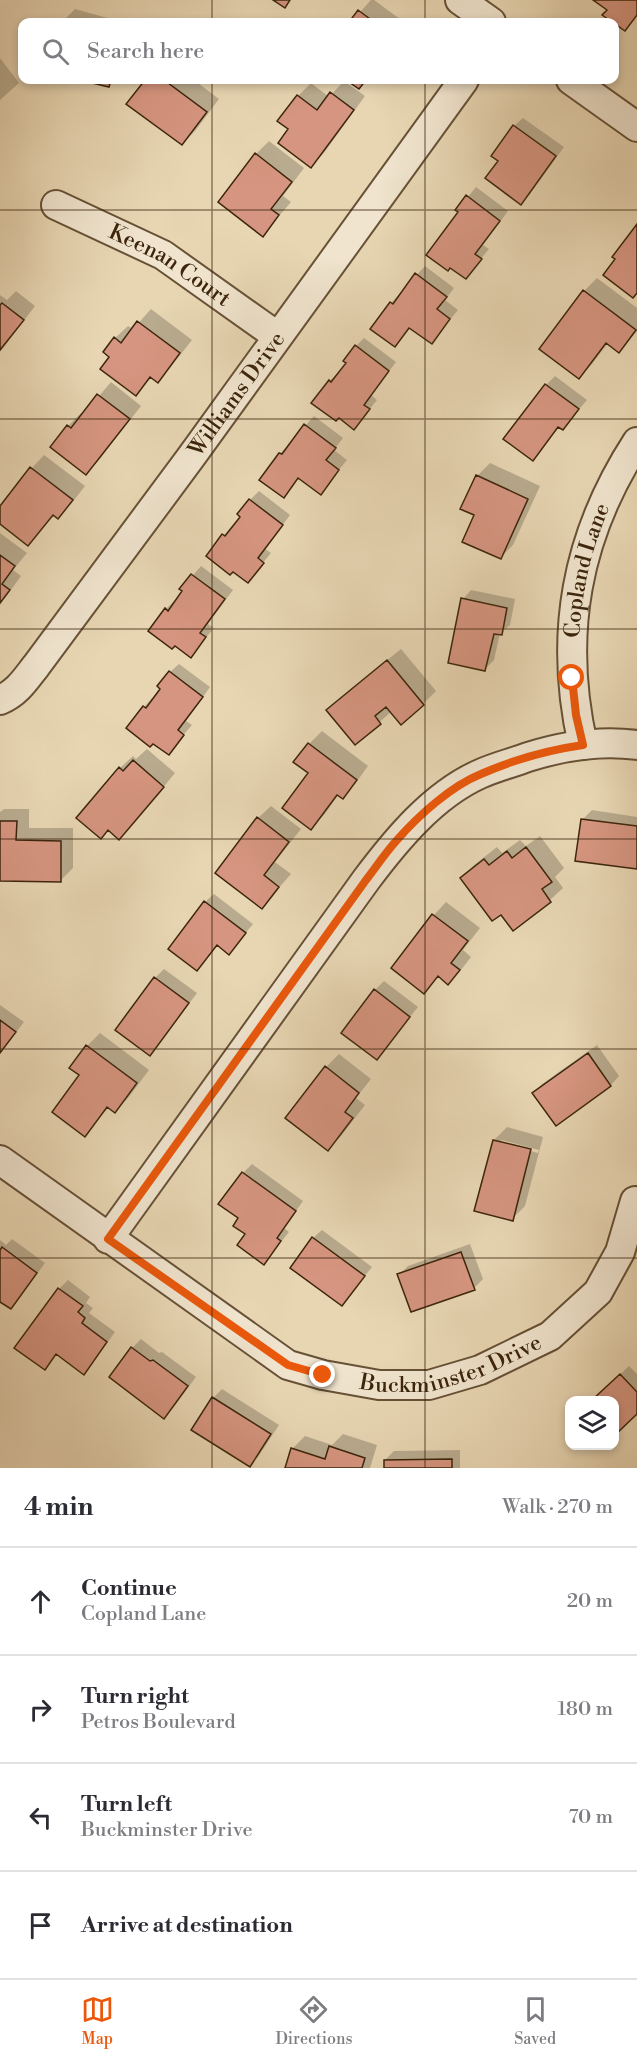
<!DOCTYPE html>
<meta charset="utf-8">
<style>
:root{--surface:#fff;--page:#f2f2f3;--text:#2b2b33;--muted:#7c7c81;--line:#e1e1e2;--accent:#ea580c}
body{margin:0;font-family:"Libre Bodoni",serif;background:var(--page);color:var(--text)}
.controls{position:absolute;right:18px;bottom:18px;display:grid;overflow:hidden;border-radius:12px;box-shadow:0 3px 9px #0003}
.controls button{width:54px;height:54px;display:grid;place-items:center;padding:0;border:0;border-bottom:2px solid var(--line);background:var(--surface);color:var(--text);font:30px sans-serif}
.stop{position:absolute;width:18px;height:18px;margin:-14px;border:4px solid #ea580c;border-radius:50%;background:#fff}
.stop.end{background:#ea580c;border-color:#fff;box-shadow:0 2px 6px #0008}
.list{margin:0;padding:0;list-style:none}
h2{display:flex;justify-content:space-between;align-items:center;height:78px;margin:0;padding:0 24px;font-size:26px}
h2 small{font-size:20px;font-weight:400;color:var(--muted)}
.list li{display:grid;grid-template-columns:39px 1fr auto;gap:18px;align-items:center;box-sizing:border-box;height:108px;padding:0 24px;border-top:2px solid var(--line)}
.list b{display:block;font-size:22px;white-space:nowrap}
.list p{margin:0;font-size:20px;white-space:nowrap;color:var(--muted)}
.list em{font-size:20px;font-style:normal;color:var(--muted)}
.icon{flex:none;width:33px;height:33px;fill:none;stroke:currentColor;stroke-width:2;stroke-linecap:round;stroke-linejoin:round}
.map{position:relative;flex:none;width:637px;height:1468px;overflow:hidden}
.search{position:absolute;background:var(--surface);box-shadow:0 3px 9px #0003;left:18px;right:18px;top:18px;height:66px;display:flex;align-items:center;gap:15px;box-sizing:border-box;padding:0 21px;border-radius:12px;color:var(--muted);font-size:22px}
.sheet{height:510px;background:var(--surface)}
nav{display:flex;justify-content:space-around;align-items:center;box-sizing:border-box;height:84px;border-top:2px solid var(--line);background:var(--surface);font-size:16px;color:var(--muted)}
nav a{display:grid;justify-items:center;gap:3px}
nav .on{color:var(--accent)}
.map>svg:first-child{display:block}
.shadow{fill:#0003;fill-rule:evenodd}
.building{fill:#d69580;stroke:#3c250c;stroke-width:1.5}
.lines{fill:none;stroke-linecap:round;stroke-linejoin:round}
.street-casing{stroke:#675136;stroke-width:32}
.street{stroke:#f0e4ce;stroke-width:28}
.route{stroke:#ea580c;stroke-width:8}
.grid{fill:none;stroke:#3c250c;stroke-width:1.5;stroke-opacity:0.55}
.labels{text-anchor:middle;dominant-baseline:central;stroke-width:6;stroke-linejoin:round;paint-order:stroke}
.street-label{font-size:22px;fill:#3c250c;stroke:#f0e4ce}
</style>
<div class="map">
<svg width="637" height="1468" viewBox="0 0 637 1468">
<rect width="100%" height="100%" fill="#e8d6b3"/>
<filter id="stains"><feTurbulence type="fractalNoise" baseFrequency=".00333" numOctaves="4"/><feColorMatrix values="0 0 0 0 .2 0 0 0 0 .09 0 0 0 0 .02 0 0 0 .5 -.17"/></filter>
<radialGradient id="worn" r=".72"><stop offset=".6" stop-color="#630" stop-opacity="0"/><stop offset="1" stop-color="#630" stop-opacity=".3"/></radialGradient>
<path class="shadow" d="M371 0H374L404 22H351Z
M75 9 122 22H51L56 18 64 20Z
M0 58 19 83 0 100Z
M147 80H194L219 99 195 131 182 144 128 103Z
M344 81 365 96 324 153 311 166 290 129 298 96 311 83 329 97Z
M523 118 564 147 530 194 521 203 500 160 514 126Z
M269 141 304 168 283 196 291 202 263 235 256 154Z
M476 187 508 211 483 245 489 249 466 277 460 212 457 210Z
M425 266 454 288 445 300 458 310 432 342 411 327 395 345 372 329 391 303Z
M597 278 637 308V331L619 351 608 343 592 364 579 377 584 291Z
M16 291 35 306 0 352V295L7 300Z
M151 309 192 340 170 368 158 381 152 377 136 394 111 356 115 338 128 326 133 329Z
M364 338 396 362 371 395 377 400 354 428 330 381 338 373 340 374 348 362 356 346Z
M555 376 587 400 563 428 560 426 532 459 505 439 546 385Z
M111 382 141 406 99 460 86 473 68 426 81 413 83 415Z
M314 416 343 438 334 450 347 460 320 493 299 477 283 496 280 454Z
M44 455 85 486 71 504 58 517 55 514 28 544 0 522V508L32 468Z
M490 463 540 486 513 545 500 558 476 514 477 476Z
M259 491 290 515 265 549 271 553 248 581 208 556 224 535 232 526 234 527 242 516 250 500Z
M0 533 27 553 13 570 21 576 0 605Z
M201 566 233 590 208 624 214 628 191 656 166 609 174 601 176 602 184 591 181 589Z
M471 590 515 599 510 625 500 633 494 660 485 669 463 599Z
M401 649 436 691 423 704 392 711 356 743 328 710 341 697Z
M179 664 210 687 186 721 192 725 168 753 144 707 152 698 154 699 170 672Z
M322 731 368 766 355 784 342 797 339 794 324 815 311 828 309 744Z
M147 749 175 773 132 825 120 768 133 756 136 759Z
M271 806 301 829 275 862 291 874 262 907 258 818Z
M4 809H29V828H73V868L60 881 0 880V812Z
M592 810 637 817V868L583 819Z
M540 836 564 868 555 877 563 888 550 900 513 928 501 913 462 878 474 865 497 847 502 853 520 840 526 846Z
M214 894 253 924 229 953 205 902Z
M446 902 480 928 463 950 471 957 461 970 448 983 439 976 424 992 393 968 434 915Z
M164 969 197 993 158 1045 149 1054 117 1030 155 978Z
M384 981 418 1007 377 1058 375 990Z
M0 1005 24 1022 0 1053Z
M100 1033 149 1070 128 1098 115 1111 109 1107 85 1135 81 1075 87 1046Z
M597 1045 619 1076 611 1085 556 1124 534 1093 542 1084Z
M339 1054 371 1079 356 1098 365 1105 341 1136 328 1149 326 1067Z
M507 1127 543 1137 525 1206 512 1219 494 1140ZM501 1140 539 1150 538 1153 501 1143Z
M252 1164 303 1201 284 1228 289 1232 264 1263 247 1234 240 1218 243 1173Z
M322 1230 372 1267 342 1304 313 1238Z
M12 1239 45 1263 19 1299 10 1307 0 1300V1240L6 1245Z
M470 1244 483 1279 474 1288 412 1310 399 1275 408 1266Z
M68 1280 90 1297 86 1303 93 1308 89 1313 115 1332 92 1364 83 1373 57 1353 44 1368 17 1347 59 1289Z
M141 1339 159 1353 162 1352 196 1377 173 1408 164 1417 132 1348Z
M629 1366 637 1374V1412L614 1400H594Z
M222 1389 279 1425 258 1457 249 1465 193 1429 213 1398Z
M343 1434 377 1445 370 1468H286L292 1449 305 1436 332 1445Z
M460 1450V1468H385V1460L394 1451Z"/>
<path class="building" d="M273 0H290L285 8Z
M593 0H637V15L625 31 602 15 607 10Z
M358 10 374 22H349Z
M80 80H111L109 87Z
M145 80H164L207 112 182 145 126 104Z
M346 80H366L359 89Z
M330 92 354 110 311 168 278 143 288 129 277 121 297 95 317 110Z
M513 125 556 156 521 205 485 178 498 161 491 156Z
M255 153 292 182 271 209 279 215 263 237 218 202Z
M466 195 500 221 475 254 482 259 466 279 450 268 448 271 426 255 458 212 455 210Z
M637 224V293L633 298 603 275 615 259 612 257Z
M415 273 447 297 437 309 450 319 432 344 409 328 395 347 370 329 390 302 393 304Z
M583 290 636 330 619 353 606 343 579 379 539 349Z
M2 303 24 320 0 350V305Z
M137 321 180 353 158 383 150 377 136 396 100 369 109 357 103 352 114 337 121 343Z
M355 345 389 371 364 405 370 409 354 430 339 418 336 421 311 403 329 380 331 382 346 363 343 361Z
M545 384 579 409 563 430 558 427 533 461 503 439Z
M97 394 130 419 86 475 50 447 67 425 71 428Z
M304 424 336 448 326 460 339 470 321 495 298 478 284 498 259 480 279 453 282 454Z
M30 467 73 500 58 519 53 515 28 546 0 524V506Z
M476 475 528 499 501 559 462 542 474 515 460 509Z
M249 499 283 525 258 558 264 563 248 583 233 572 230 575 206 556 222 534 225 536 240 517 237 514Z
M0 555 15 566 2 584 10 590 0 603Z
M191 574 225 599 200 633 206 637 191 658 175 646 172 649 148 631 165 608 168 611 182 591 179 589Z
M461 598 507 608 502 635 494 634 485 671 448 663Z
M387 660 424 705 401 725 386 707 375 716 381 724 355 745 326 710Z
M169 671 203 697 178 730 184 735 169 755 153 744 150 747 126 728 143 706 146 708 160 689 157 686Z
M308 743 357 780 343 799 337 795 311 830 282 808 308 773 293 762Z
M133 760 164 787 119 840 108 830 101 839 76 818 119 767 123 771Z
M257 817 289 842 264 875 279 887 262 909 215 873Z
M581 819 637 826V869L575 861Z
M0 821H17L16 840 61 841V882L0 881Z
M526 847 552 882 542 889 551 902 513 931 501 915 492 921 460 878 484 859 489 865 507 851 512 858Z
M204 901 246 933 229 955 217 945 197 971 168 949Z
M432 914 468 941 451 963 460 970 448 985 438 976 424 994 391 968Z
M154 977 189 1003 150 1056 115 1030Z
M374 989 410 1017 377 1060 341 1033Z
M0 1020 16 1032 0 1053Z
M86 1045 137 1083 115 1113 107 1107 85 1137 52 1112 79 1075 69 1068Z
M588 1053 611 1086 556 1126 532 1093Z
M325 1066 359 1093 345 1112 353 1118 328 1151 285 1118Z
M493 1140 531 1149 513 1221 474 1211Z
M242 1172 296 1211 277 1238 281 1241 264 1265 237 1245 245 1234 233 1226 238 1218 218 1204Z
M312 1237 365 1276 342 1306 290 1268Z
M2 1247 37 1273 11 1309 0 1302V1250Z
M461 1252 475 1290 411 1312 397 1274Z
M58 1288 83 1306 78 1312 85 1318 82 1323 107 1342 84 1375 56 1354 45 1370 14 1348Z
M131 1347 150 1361 153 1360 188 1386 164 1419 109 1377Z
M620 1374 637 1392V1414L614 1436V1400H592Z
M212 1397 271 1434 250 1467 191 1430Z
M329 1446 365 1458 362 1468H285L291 1448 325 1459Z
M452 1459V1468H384V1460Z"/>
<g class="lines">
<defs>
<g id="street">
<path d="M460 0 491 22"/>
<path d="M571 80 637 127"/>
<path id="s1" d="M56 205 163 255 277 336"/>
<path id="s2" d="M0 700C17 693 25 680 36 666L191 457 464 80"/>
<path id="s3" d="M583 745C558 635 576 536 637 442"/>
<path id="s4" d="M0 1160 288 1365 323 1375 379 1385H429L480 1370 550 1336 598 1292 620 1252 635 1201"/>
<path d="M108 1239 366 880C396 840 433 795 480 774 495 767 512 763 528 757 563 746 600 740 637 745"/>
</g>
</defs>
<use href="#street" class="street-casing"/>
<use href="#street" class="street"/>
</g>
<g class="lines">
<path class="route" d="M323 1375 288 1365 108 1239 366 880C376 867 386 852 397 840 418 816 451 786 481 774 513 760 548 750 583 745L576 715 572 678"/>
</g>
<path class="grid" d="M212 0V22M425 0V22M212 80V1468M425 80V1468M0 210H637M0 419H637M0 629H637M0 839H637M0 1049H637M0 1258H637"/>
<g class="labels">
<g class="street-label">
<text stroke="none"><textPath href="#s1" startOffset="129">Keenan Court</textPath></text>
<text stroke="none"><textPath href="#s2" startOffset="388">Williams Drive</textPath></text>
<text stroke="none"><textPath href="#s3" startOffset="177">Copland Lane</textPath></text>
<text stroke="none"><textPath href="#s4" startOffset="522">Buckminster Drive</textPath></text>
</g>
</g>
<rect width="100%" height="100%" filter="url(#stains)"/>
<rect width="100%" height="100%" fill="url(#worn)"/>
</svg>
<div class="controls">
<button><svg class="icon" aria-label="layers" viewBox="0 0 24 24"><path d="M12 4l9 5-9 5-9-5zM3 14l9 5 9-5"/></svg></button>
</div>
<div class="stop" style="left:572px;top:678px"></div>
<div class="stop end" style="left:323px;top:1375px"></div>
<div class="search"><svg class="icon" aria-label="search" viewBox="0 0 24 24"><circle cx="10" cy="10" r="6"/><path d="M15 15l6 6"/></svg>Search here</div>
</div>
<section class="sheet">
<h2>4 min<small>Walk · 270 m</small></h2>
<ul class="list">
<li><svg class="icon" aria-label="ahead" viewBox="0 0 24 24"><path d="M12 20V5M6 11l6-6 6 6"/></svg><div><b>Continue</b><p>Copland Lane</p></div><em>20 m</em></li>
<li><svg class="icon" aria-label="right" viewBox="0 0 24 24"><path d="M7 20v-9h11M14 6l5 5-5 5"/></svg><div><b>Turn right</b><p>Petros Boulevard</p></div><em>180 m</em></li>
<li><svg class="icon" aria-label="left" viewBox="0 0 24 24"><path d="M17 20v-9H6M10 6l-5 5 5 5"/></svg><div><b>Turn left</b><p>Buckminster Drive</p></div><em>70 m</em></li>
<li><svg class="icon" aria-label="arrive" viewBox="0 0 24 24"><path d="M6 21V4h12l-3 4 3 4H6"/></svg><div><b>Arrive at destination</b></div></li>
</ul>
</section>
<nav>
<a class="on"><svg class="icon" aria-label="map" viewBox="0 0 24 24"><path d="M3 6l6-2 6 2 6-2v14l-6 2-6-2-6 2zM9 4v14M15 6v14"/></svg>Map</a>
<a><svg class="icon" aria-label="directions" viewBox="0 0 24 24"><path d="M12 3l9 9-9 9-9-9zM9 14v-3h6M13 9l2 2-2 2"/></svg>Directions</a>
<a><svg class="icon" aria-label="saved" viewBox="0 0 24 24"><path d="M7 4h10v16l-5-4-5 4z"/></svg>Saved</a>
</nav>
